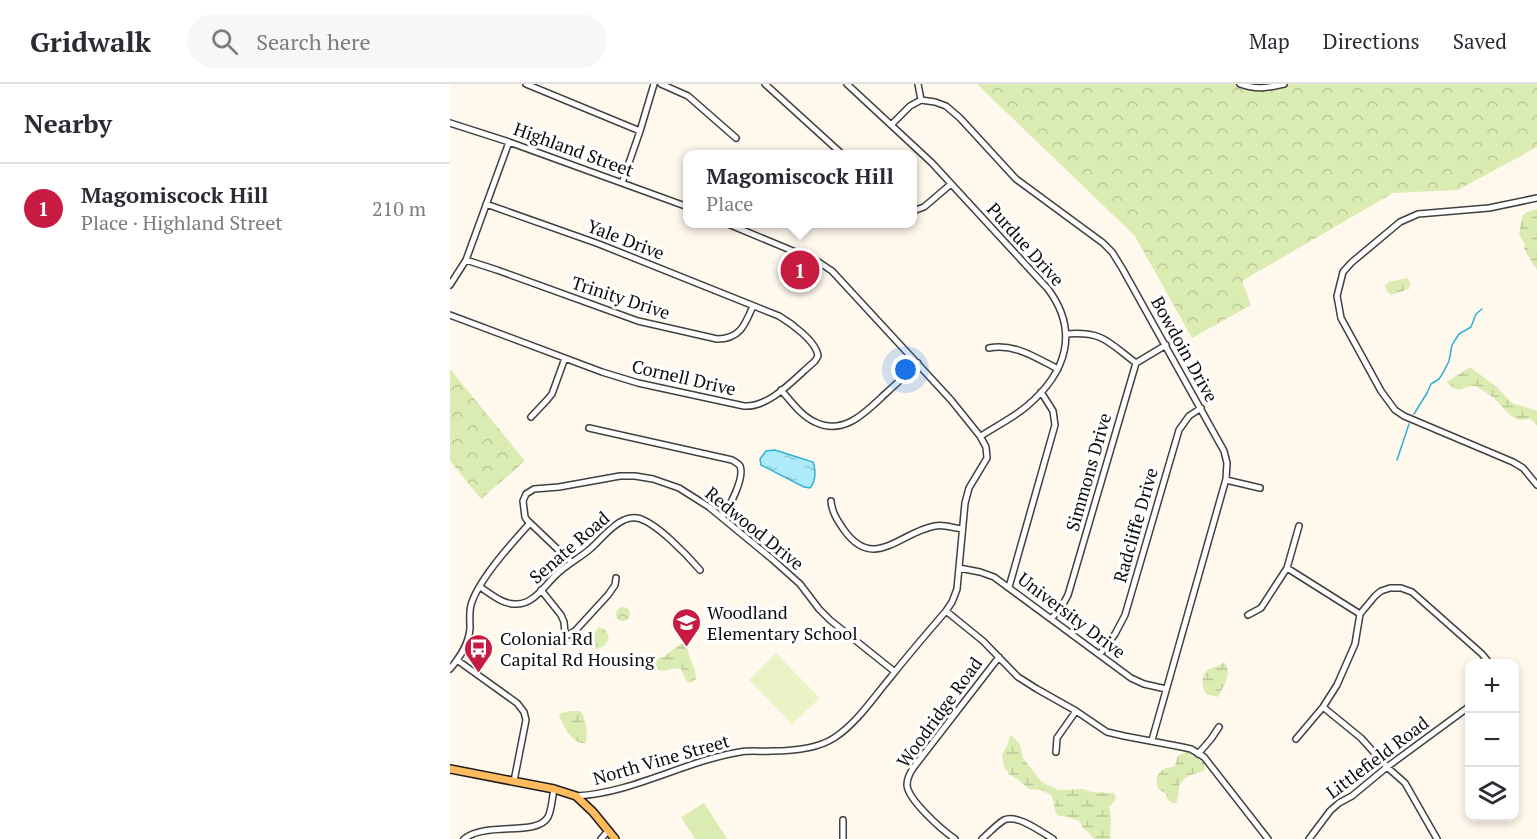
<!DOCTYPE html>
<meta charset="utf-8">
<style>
:root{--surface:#fff;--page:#f7f7f7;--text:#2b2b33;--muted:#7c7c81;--line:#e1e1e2;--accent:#c71b41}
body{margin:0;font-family:"PT Serif",serif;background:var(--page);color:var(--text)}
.controls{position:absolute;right:18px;bottom:18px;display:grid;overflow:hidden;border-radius:12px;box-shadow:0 3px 9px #0003}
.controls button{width:54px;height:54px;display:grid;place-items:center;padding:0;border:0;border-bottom:2px solid var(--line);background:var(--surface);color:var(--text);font:30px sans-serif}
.you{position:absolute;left:456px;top:286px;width:21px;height:21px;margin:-15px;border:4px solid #fff;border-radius:50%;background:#1a73e8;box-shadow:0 0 0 9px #1a73e833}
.badge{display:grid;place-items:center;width:39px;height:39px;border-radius:50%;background:var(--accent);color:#fff;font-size:20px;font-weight:700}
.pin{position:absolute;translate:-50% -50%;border:3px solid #fff;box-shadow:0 2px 6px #0006}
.popup{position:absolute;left:233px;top:66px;width:234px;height:78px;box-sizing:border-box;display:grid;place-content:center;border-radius:12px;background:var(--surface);filter:drop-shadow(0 2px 4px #0005);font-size:20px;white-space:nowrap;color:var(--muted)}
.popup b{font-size:22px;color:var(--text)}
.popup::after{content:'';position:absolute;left:50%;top:100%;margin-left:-12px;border:12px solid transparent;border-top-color:var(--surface)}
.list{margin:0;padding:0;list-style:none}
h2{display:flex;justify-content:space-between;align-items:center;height:78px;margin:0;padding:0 24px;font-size:26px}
h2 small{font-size:20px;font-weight:400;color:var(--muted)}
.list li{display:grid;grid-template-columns:39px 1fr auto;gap:18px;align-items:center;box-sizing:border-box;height:90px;padding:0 24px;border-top:2px solid var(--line)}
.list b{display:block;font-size:22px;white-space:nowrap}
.list p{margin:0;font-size:20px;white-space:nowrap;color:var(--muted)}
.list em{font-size:20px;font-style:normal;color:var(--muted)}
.icon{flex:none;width:33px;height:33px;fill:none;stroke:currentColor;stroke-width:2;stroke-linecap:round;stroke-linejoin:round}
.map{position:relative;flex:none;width:1087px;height:755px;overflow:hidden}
header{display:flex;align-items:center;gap:36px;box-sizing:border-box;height:84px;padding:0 30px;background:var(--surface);border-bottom:2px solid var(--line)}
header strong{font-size:28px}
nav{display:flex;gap:33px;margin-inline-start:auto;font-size:21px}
.search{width:420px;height:54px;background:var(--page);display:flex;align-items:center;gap:15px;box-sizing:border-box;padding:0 21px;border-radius:33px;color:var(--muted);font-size:22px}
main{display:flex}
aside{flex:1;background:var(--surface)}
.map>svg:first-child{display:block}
.grass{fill:#dbecb3}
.wetland{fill:url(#wetland-marsh)}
.park{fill:url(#park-crowns)}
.pitch{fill:#ebf3c6}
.water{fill:url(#water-ripples);stroke:#2fb1d7;stroke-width:1.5}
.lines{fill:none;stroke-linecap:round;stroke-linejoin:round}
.stream{stroke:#2fb1d7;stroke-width:1.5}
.minor-casing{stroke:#404040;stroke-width:8}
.major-casing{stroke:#1e1e1e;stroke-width:10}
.minor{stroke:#fff;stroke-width:5}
.major{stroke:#ffbb5d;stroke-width:7}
.labels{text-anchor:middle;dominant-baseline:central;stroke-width:6;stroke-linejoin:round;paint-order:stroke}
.street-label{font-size:18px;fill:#0d0d0d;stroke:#fff}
.poi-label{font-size:18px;fill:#0d0d0d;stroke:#fff;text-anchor:start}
</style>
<header>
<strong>Gridwalk</strong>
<div class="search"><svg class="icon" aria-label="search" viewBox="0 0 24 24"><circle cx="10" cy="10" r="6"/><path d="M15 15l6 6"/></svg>Search here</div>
<nav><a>Map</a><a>Directions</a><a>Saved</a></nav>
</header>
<main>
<aside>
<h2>Nearby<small></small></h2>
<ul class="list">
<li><span class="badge">1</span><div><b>Magomiscock Hill</b><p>Place · Highland Street</p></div><em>210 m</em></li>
</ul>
</aside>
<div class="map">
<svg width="1087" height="755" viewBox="0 0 1087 755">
<defs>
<pattern id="wetland-marsh" width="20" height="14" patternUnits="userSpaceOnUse" patternTransform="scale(1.5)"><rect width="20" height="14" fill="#dbecb3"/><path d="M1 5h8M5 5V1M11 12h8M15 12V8" fill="none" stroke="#bbc999"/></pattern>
<pattern id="park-crowns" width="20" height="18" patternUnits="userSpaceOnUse" patternTransform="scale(1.5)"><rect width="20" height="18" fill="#dbecb3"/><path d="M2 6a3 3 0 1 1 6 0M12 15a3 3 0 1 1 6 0" fill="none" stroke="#bbc999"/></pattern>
<pattern id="water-ripples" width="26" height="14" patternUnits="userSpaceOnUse" patternTransform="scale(1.5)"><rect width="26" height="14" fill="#adebfa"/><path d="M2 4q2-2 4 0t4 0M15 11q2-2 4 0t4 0" fill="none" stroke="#94c8d5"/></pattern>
</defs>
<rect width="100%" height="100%" fill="#fff8ed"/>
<path class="grass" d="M254 719 277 755H245L231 733Z"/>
<path class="wetland" d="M1087 125V186L1078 172 1074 164 1075 161 1069 150 1072 132 1077 128Z
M957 194 960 199 959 205 941 211 937 207 935 202 939 198Z
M1020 283 1047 303 1062 319 1087 327V342L1081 335 1069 336 1061 332 1044 314 1026 302H1020L1009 306 1003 304 997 298Z
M230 560H233L238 565C238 576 247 584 246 595L241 599 236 597 231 585 229 584 210 587 205 582 206 576 208 574 214 573Z
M773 579H775C782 591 774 601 768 613L756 610C752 603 750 591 758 586 763 583 768 583 773 579Z
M121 627H130C137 635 137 649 136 659 123 661 115 644 110 634L109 631 111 629Z
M561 651 570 660 573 674 590 696 595 700 609 706 633 705 642 708 664 709 666 714 659 724C663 735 659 745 661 755H644L639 749 634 745 629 737 618 733 609 732 606 730 602 712 599 710 591 706 579 705 567 695 559 690 554 683 552 670C557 665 558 657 561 651Z
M736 668 742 670 754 679 755 685 753 687C744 690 730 693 729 704 728 711 729 711 726 719H723L717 715 716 710 708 705C705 697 706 688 716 684 719 683 723 684 725 681 726 680 727 673 728 672Z"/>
<path class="park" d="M527 0H1087V63L1008 106 943 109 792 197 801 221 742 254 685 152Z
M0 285 75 377 31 415 0 377Z
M166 530a7 7 0 1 1 14 0a7 7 0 1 1-14 0Z
M149 543 156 546 159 554 154 562 147 565 144 562 141 553Z"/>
<path class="pitch" d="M326 569 370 614 342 640 299 596Z"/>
<path class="water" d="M325 366 363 378C366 386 366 397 360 404L354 403 311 381 310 375 316 367Z"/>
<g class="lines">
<path class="stream" d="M964 330 977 309 981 300 989 295 993 289 999 277 1002 261 1009 250 1021 243 1026 230 1032 225
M947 376 959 340"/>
<defs>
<path id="minor" d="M76 0 190 47
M211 0 238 12 286 54
M315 0 392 70
M397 0 482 79 598 205C630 248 616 289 577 322 563 334 546 342 531 352
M468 0 471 16
M790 0C807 6 817 4 834 0
M0 39 59 58 238 123
M441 41 460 22 471 16 485 18 496 22 510 34 566 95 653 159 662 168 672 184 774 367 777 379 776 395 702 656
M172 99 190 47 204 0
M1087 114 1039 124 968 130 950 138 901 179 893 188 887 212 891 234 931 307 945 326 954 332 1063 378 1073 384 1087 401
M463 127 474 123 501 100
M278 140 367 177 382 187 501 316 530 352 536 363 537 374 519 404 515 419 507 505 502 518 496 527 533 557 568 593 587 605 626 627 657 648 674 652 732 663 741 665 754 673 818 755
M16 176 47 186 188 237 267 255C290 255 295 241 303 222
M0 201 16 176 59 58
M0 231 152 288 188 299 294 322C320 324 346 293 365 277L368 272C367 258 341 239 329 232L149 160 36 120
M616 250C653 247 658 258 686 279
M539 264C565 259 586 274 608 285
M331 306C341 317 351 332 365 338 393 352 415 329 434 311 445 301 457 290 468 279
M81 333 97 316 102 310 115 274
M139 344 282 376C285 378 288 379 290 382 295 394 279 424 272 433
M776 396 810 404
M381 417C382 429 388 437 394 446 424 488 450 448 485 442 493 440 503 444 512 445
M121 478 77 436 75 433 73 417 76 410 84 405 109 403 170 392H185L203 395 229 404 259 423 322 475 350 500 369 525 380 536 445 588
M509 484 530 488 544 493 681 594 694 600 716 605
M837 484 910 530
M30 503C41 510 53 521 67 520 84 520 95 501 106 491 116 481 128 475 139 466 150 457 160 442 174 436 178 434 182 433 187 434 205 437 238 472 250 486
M559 503 605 341 603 327 591 308
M91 506 111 531 114 538 115 549 118 551 125 547 158 511 165 501 166 494
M798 531 811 524 837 484 849 442
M602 534 612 522 618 511 686 279 716 261
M650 570 665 550 675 531 729 346 739 332 751 324
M7 576 67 619 74 628 76 636 64 697
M0 585C10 573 19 560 20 544 20 536 19 529 21 521 28 496 62 459 80 439
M873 623 911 654 937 683 955 699 987 755
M846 655 873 623 887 601 905 560 910 530 925 512 931 507 940 504H951L962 508 1032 570 1040 580
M606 668 607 654 626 627
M748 670 761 655 769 643
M126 712C183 709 235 677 290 668 301 666 311 668 322 667 342 667 367 665 384 654 407 639 423 614 440 594 458 571 477 549 496 527
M14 755C36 737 87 753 98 733 102 725 102 714 104 705
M151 755 159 746
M393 755V736
M505 755C492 746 458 716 457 701 457 692 462 685 467 679L549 573
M532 755C539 749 546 741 554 736 568 730 591 748 603 755
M859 755 880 727 889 719 902 712 937 683 1020 622"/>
<path id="major" d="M0 685 104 705 126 712 143 728 165 755"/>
</defs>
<use href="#minor" class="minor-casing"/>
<use href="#major" class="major-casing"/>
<use href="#minor" class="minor"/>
<use href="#major" class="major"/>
</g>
<defs>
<symbol id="school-pin" viewBox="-11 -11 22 30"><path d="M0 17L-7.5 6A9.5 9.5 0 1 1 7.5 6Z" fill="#c71b41" stroke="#fff"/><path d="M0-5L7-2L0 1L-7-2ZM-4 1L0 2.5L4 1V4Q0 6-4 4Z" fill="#fff"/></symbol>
<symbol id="bus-pin" viewBox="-11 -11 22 30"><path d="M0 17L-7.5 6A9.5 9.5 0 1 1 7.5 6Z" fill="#c71b41" stroke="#fff"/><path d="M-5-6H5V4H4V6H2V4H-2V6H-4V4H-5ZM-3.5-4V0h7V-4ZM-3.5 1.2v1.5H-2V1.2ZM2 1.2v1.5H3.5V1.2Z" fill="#fff"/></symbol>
</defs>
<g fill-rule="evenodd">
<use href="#school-pin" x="220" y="522" width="33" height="45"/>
<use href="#bus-pin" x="12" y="548" width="33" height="45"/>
</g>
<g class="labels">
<g class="street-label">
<text transform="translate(124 65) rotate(20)">Highland Street</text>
<text transform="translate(176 155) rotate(21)">Yale Drive</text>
<text transform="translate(576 160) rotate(48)">Purdue Drive</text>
<text transform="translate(171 213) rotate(18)">Trinity Drive</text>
<text transform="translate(735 265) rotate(61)">Bowdoin Drive</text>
<text transform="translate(234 293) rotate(13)">Cornell Drive</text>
<text transform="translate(638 388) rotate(-74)">Simmons Drive</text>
<text transform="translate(685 441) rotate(-74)">Radcliffe Drive</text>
<text transform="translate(305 444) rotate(39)">Redwood Drive</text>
<text transform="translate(119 463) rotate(-41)">Senate Road</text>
<text transform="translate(622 531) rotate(37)">University Drive</text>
<text transform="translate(489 628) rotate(-54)">Woodridge Road</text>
<text transform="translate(927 673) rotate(-37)">Littlefield Road</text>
<text transform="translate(211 675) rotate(-16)">North Vine Street</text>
</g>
<g class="poi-label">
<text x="257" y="528">Woodland<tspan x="257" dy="21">Elementary School</tspan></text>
<text x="50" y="554">Colonial Rd<tspan x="50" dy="21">Capital Rd Housing</tspan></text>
</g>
</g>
</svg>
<div class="controls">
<button>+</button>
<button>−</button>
<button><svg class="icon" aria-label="layers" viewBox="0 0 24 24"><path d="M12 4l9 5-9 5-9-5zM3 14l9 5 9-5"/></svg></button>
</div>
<div class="you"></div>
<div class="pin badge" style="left:350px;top:186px">1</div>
<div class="popup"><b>Magomiscock Hill</b>Place</div>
</div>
</main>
